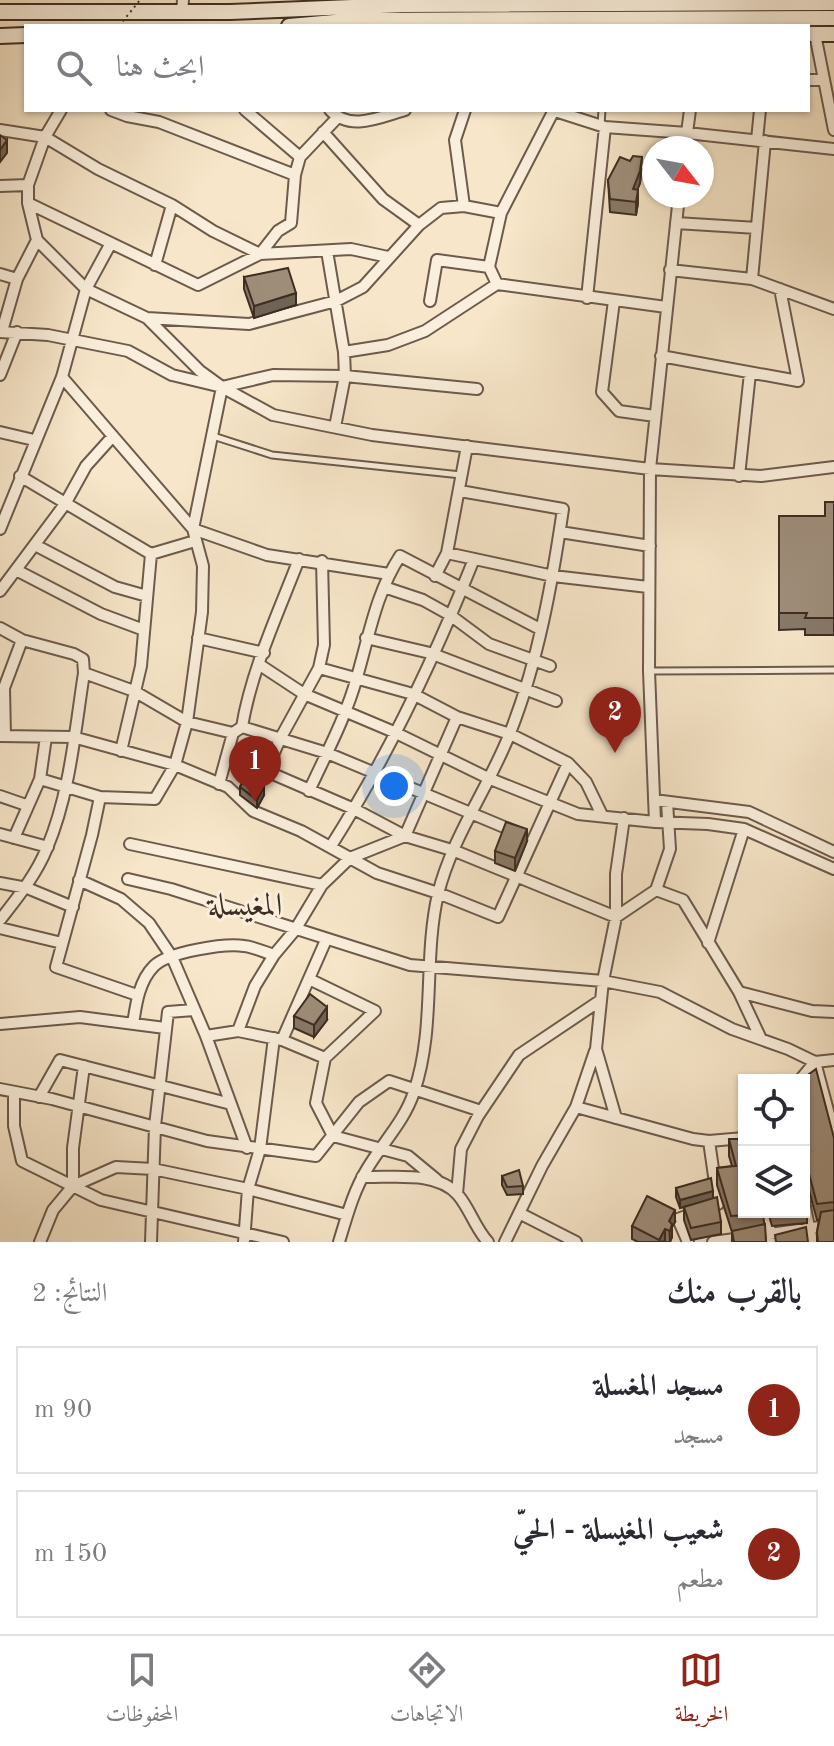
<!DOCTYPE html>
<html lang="ar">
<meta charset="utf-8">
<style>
:root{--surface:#fff;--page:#f2f2f3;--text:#2b2b33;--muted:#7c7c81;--line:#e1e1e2;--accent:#8f2418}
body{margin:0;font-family:"Old Standard TT",Amiri,serif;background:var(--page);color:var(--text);direction:rtl}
.controls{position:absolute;right:24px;bottom:24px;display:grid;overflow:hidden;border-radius:0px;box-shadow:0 2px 6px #0004}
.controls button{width:72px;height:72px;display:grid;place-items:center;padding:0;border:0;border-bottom:2px solid var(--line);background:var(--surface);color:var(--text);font:40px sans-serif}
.compass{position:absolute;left:642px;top:136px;width:72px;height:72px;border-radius:50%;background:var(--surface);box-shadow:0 2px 6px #0004;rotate:121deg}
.you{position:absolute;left:394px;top:786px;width:28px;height:28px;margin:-20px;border:6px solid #fff;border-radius:50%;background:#1a73e8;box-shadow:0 0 0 12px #1a73e833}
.badge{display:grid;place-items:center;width:52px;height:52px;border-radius:50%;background:var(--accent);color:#fff;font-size:26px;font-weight:700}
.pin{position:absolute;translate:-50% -66px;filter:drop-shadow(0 2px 4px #0008)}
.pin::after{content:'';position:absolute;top:42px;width:28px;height:24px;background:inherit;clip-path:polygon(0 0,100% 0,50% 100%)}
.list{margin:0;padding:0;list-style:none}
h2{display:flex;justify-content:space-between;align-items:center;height:104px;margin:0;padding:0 32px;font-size:34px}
h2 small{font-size:26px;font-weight:400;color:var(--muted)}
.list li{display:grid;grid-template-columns:52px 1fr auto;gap:24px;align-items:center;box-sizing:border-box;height:128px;margin:0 16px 16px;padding:0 16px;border:2px solid var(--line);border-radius:0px}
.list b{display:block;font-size:30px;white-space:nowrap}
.list p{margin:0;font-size:26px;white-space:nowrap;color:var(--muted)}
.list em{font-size:26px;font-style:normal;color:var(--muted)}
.icon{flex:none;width:44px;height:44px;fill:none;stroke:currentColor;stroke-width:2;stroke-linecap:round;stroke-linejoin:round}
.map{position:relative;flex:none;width:834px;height:1242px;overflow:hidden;direction:ltr}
.search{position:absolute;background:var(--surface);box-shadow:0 2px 6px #0004;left:24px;right:24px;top:24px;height:88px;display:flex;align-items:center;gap:20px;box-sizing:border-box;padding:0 28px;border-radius:0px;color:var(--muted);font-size:30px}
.sheet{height:392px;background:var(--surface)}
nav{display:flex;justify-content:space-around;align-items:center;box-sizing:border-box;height:112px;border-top:2px solid var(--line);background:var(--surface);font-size:22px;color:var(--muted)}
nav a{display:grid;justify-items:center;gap:4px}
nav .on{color:var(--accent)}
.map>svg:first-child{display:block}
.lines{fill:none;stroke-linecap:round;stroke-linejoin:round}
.service-casing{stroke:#6c5b4c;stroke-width:9}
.minor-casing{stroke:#6c5b4c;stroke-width:14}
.secondary-casing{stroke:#3e2d22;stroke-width:18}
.service{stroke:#faefdc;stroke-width:5}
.minor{stroke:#faefdc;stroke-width:10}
.secondary{stroke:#faefdc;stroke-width:14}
.path-bridge{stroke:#3e2d22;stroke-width:2;stroke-dasharray:2 4;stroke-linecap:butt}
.wall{fill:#887968;stroke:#3e2d22;stroke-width:2}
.shaded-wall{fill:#6f6355;stroke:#3e2d22;stroke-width:2}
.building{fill:#9e8d79;stroke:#3e2d22;stroke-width:2}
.labels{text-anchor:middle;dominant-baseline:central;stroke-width:6;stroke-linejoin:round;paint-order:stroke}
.neighbourhood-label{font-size:32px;fill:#3e2d22;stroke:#faefdc}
</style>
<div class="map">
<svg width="834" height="1242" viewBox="0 0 834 1242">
<rect width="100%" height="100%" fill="#f7e6c9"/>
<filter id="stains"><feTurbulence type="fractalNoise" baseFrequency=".0025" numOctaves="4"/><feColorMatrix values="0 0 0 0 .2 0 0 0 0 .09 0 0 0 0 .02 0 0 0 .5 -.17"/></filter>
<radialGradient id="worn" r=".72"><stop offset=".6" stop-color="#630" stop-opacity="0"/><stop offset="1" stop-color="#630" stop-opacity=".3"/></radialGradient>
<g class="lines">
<defs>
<path id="service" d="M601 125 602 110
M213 436 272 455 461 475
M651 671 834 670"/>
<path id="minor" d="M182 12 183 0
M815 34 834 130
M808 80H824
M61 110 45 137 28 185V203L37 240 86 289 147 318 249 324 336 301 363 287 419 225 441 208 464 206 501 213
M111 110 127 116 159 122 295 175
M245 110 300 157
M330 110C350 132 380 117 405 110
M552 110 605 127 687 133 834 149
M554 110 501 213 489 267 497 284 666 307
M0 130 45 137 98 169 172 205 213 231 260 254 351 249 388 257
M323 132 383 199 419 225
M757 140 760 110
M685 148 690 110
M0 186 28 185
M28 203 198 285 260 254 278 231 291 223 295 175 300 157 337 118
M464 206 455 140 465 110
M676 223 757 228
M327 251 344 352 345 376 335 427
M155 265 172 205
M670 270 752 279 834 309
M0 274 17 279
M752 279 765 141
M587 298 605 127
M430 301 437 260 489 267
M614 301 602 392 619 411 655 416
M147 318 200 371 222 387 273 415 372 435 650 469 761 476 834 467
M2 331 17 279 37 240
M0 332 48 335 128 351 172 375 222 387 273 375 345 376 477 389
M344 352 388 345 425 331 497 284
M661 356 798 381 780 289
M0 375 17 332
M62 377 193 529 267 555 389 574
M0 432 34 440
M20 476 151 554 195 541
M739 476 750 373
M0 529 62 377 86 289 111 243
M560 532 650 546
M35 545 115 587 147 596
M447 553 553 576 648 587
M16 570 101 614 144 630
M435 576 447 553 467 446
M384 587 423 600 450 615 489 644 550 666
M0 591 65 504 86 466 113 436
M0 628 22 640 74 654 83 659 84 673C75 730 70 794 47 848 36 875 18 897 0 920
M198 638 264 653
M366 638 430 653 556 701
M260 665 304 694 394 732 488 778 578 814 655 822 708 824 744 829 834 869
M319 668 413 694 457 717 510 734 568 763 586 782 602 815
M84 673 134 691 187 722 233 733
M242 727 327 753 516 832
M0 736 73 737 175 765 228 787 253 811 301 831 377 873 438 893 498 917 568 763
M5 736 4 688 22 640
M121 751 141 666 151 554
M226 758 266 771 354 809 405 836 455 851 616 917 656 890 683 900 739 992 761 1039
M266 771 280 739 319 668 324 645 322 561
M40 779 100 797 155 799 175 765 187 722 202 612 203 566 193 529 222 387
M219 784 233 733 242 727C251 671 279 611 299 559
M309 791C326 754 346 717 357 677 369 636 376 593 400 556L540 629
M0 796 26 805
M100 797 92 835 56 967 137 995
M654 800 749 812 834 852
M655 822 649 671 650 469 679 196
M0 834 48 847
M14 838 40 779 46 737
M130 844 322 885
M331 846C388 756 435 657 474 559
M128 879 171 889 410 965 603 981 660 992 732 1029 788 1049 815 1062 834 1133
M79 880 121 899 149 923 172 957 206 1036 247 1148
M0 883 27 888 73 907
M656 890 670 849 667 802
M0 928 62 943
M708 943 744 829
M739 992 812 1011 834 1012
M0 1024 80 1017 165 1028
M133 1024C136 1004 139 981 154 966 168 952 225 943 244 946 254 947 264 952 274 955
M238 1031 255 986 274 955 295 930 322 885 350 858 405 836 457 717
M206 1036 238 1031 282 1040 325 1058 375 1011 309 979
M282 1040 326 940
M325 1058 316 1103 333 1136 408 1156 437 1180
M800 1080 815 1062 834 1060
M0 1089 52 1099 207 1141 316 1156 359 1102 389 1081 481 1111
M14 1092V1126L22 1161 101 1200 283 1242
M39 1097 60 1060 231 1104
M576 1107 693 1139 709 1141
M616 1118 596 1049 603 981 616 917V874L624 818
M362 1177C391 1178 437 1170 458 1195 470 1209 475 1228 488 1242
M73 1186V1148L84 1066
M457 1194 461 1149 478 1116 519 1055 601 1000
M804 1202 812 1242
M713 1206 718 1204 709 1141 744 1138
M766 1212 772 1242
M519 1213 576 1242
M40 1242 53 1210 73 1186 116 1167 153 1169 248 1189 347 1215
M151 1242 155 1126 168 1012 194 1010
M244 1242 248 1189 260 1149 274 1038
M339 1242C347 1216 353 1192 367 1169 383 1142 404 1122 414 1092 436 1027 423 959 438 894 452 837 489 787 510 733 538 662 552 584 563 509L460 491
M505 1242 542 1166 576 1107 595 1051
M688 1242 678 1219 694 1213
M713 1242 834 1225"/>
<path id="secondary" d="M0 12H230L401 5 834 3
M289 26 357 20 834 18
M808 34H834
M0 36 26 35"/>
</defs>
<use href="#service" class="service-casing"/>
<use href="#minor" class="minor-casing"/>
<use href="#secondary" class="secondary-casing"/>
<use href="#service" class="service"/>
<use href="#minor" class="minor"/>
<use href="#secondary" class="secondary"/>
<path class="path-bridge" d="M119 26 140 0"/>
</g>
<path class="wall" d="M642 169 640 183 637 190 638 203 636 215 610 212 608 180Z
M244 277 296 305 254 318 244 289Z
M834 502V635H805V629L779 630V516H825Z
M240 787 264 795 257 808 240 795Z
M527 841 515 871 495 863V851Z
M294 1016 327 1020 314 1037 294 1028Z
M804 1080 834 1138V1242H817V1232L819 1220H817L804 1172Z
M729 1139 763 1212 766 1242H732V1232L717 1185V1168L732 1166 729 1156Z
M502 1176 523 1186V1194L507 1195 502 1185Z
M676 1188 713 1198 721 1222V1234L691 1240 684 1220V1207L694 1204 680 1208 676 1197Z
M804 1194 807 1207V1223L772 1226 768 1212H804Z
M675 1222 672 1227V1237L670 1242H638L632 1239V1226Z"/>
<path class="shaded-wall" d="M7 140V153L0 162V150Z
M642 157 640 183 633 201V189Z
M638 190V203L636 215V202Z
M296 293V305L254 318V306Z
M264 786V795L257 808V800Z
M527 829V841L515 871V858Z
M327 1007V1020L314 1037V1025Z
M713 1191V1199L680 1208V1200Z
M675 1210V1222L672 1227V1237L670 1242 669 1221Z
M665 1229V1241L659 1242V1240Z"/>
<path class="building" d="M0 135 7 140 0 150Z
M633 156 642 157 640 171 633 189 638 190 636 202 610 199 608 180 620 157 630 161Z
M288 268 296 293 254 306 244 277Z
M825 502H834V618H805L807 613H779V516H825Z
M245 777 264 786 257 800 240 787Z
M506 822 527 829 515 858 495 851Z
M310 994 327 1007 314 1025 294 1016Z
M816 1069 834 1138V1202L817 1204 804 1155V1080H801Z
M729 1139H744V1212H763V1214L731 1216 717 1168 736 1166Z
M519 1170 523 1186 507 1187 502 1176Z
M711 1178 713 1191 680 1200 676 1188Z
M647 1196 675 1210 669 1221 672 1224 670 1231 665 1229 659 1240 632 1226Z
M717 1197 721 1222 691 1228 684 1207Z
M834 1210V1242H818L817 1232 821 1212Z
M765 1224 766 1242H734L732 1231Z
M806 1227 808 1242H776L775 1235Z"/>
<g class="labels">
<g class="neighbourhood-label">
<text x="245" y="907">المغيسلة</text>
</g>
</g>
<rect width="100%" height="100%" filter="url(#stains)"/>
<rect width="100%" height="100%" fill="url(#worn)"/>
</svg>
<div class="controls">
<button><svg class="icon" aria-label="locate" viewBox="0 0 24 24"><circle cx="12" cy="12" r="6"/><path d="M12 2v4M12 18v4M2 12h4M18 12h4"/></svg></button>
<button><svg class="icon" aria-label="layers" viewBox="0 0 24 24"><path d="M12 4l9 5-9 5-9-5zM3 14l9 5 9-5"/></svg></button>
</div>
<svg class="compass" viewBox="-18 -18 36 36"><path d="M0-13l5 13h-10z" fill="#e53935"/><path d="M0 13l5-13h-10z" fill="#7c7c81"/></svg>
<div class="you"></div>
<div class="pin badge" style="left:255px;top:802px">1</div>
<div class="pin badge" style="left:615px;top:753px">2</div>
<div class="search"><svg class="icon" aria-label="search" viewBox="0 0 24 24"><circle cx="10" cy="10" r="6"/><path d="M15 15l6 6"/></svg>ابحث هنا</div>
</div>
<section class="sheet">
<h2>بالقرب منك<small>النتائج: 2</small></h2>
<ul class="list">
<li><span class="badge">1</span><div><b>مسجد المغسلة</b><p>مسجد</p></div><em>90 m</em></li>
<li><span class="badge">2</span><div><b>شعيب المغيسلة - الحيّ</b><p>مطعم</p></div><em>150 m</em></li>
</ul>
</section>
<nav>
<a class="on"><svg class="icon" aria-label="map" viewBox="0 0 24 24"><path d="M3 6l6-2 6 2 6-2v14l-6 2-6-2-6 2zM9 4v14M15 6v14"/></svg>الخريطة</a>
<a><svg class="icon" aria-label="directions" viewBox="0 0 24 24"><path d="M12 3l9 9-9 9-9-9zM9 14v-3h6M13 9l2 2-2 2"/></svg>الاتجاهات</a>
<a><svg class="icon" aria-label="saved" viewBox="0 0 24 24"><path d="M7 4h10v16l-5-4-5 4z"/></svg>المحفوظات</a>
</nav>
